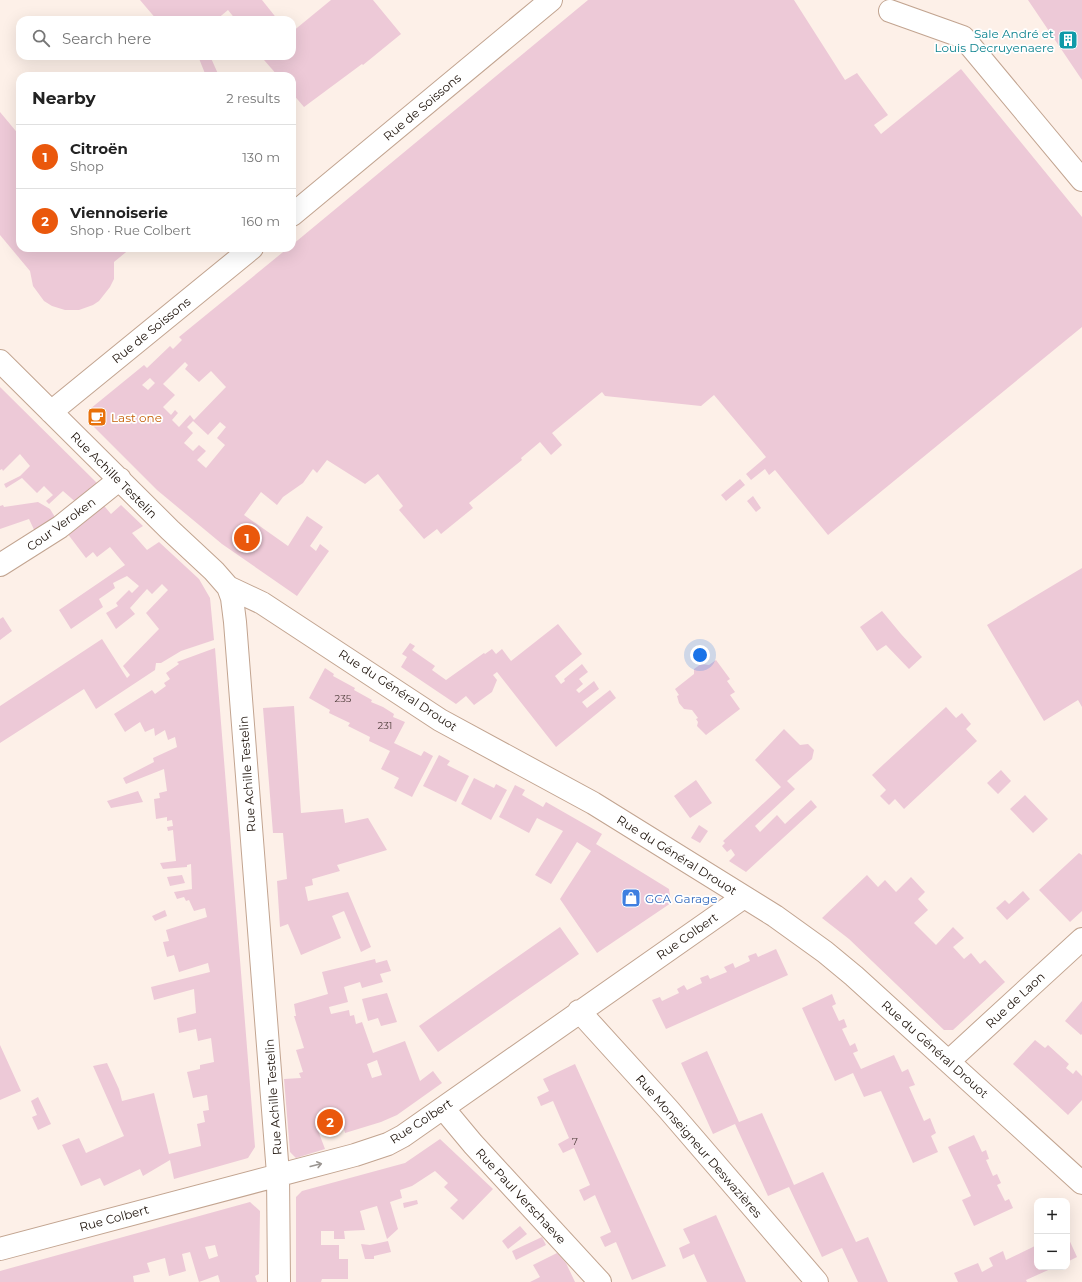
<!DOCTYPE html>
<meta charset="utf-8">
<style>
:root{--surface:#fff;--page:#f6f6f6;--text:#222;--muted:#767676;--line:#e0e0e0;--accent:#ea580c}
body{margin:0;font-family:Montserrat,sans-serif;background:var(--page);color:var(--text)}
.controls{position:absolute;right:12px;bottom:12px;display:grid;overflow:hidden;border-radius:8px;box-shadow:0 4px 16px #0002}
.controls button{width:36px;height:36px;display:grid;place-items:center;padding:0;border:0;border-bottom:1px solid var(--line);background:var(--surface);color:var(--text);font:20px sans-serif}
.you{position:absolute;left:700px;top:655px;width:14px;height:14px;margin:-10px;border:3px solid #fff;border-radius:50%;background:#1a73e8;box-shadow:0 0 0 6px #1a73e833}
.badge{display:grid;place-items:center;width:26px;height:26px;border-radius:50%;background:var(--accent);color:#fff;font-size:13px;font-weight:700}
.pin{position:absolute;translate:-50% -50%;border:2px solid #fff;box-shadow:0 1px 4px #0006}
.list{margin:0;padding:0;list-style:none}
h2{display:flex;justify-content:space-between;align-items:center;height:52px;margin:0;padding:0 16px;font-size:17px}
h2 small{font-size:13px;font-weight:400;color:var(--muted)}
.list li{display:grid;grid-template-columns:26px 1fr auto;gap:12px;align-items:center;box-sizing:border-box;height:64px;padding:0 16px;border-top:1px solid var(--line)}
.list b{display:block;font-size:15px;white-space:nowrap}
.list p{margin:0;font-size:13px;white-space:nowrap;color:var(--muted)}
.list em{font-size:13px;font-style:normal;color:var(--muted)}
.icon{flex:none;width:22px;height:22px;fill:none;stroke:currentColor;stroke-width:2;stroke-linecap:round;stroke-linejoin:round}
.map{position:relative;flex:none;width:1082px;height:1282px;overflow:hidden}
.search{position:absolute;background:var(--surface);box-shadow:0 4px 16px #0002;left:16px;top:16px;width:280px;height:44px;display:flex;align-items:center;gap:10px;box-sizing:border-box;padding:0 14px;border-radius:12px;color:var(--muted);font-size:15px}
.panel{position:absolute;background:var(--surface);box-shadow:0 4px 16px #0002;left:16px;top:72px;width:280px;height:180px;border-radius:12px}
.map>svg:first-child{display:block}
.building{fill:#edc9d7;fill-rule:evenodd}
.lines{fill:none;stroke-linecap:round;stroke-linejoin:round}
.minor-casing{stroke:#c2a490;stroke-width:24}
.minor{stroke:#fff;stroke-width:22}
.oneway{stroke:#9a9591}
.labels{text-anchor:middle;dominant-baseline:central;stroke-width:3.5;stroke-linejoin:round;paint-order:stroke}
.number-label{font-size:10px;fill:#52403e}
.culture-label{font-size:12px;fill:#0d838f;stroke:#fff;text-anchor:end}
.street-label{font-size:12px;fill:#1e130b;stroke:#fff}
.food-label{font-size:12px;fill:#c56008;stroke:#fff;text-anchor:start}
.shop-label{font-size:12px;fill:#366cbe;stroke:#fff;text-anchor:start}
</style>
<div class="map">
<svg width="1082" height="1282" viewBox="0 0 1082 1282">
<rect width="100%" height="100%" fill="#fdf0e8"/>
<path class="building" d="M140 0H262L278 20H236L228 10 216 20H157Z
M331 0H373L401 34 363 65 362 64 304 107 292 93V76H278L264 60 268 56H292V32Z
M588 0H794L845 80 857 73 888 115 874 125 881 134 961 69 1082 217V327L828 535 775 470 769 475 765 469 751 480 746 474 766 457 714 395 701 406 605 396 602 392 552 433 562 445 551 455 540 442 521 458 522 460 469 503 473 508 441 534 437 529 424 539 399 510 403 506 378 474 365 484 327 460 317 473 313 469 303 483 283 497 277 505 261 492 244 515 288 546 307 516 323 527 310 546 316 551 320 544 329 551 297 596 222 544 157 490 88 421 90 409 144 365 147 368 170 346 173 349 182 340 179 337 288 248H292V245ZM185 362 188 365 185 369 199 382 211 371 226 387 194 420 190 415 179 427 172 420 178 413 175 410 171 415 163 407 175 395 163 384ZM150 378 155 383 148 390 142 385ZM193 421 208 435 220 422 226 427 217 438 225 445 206 468 197 460 206 451 199 445 193 451 184 443 193 433 187 427Z
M1028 0H1082V80Z
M198 56H210L219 76H206Z
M0 112 20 136V248H131L114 262V279L110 287 99 301 93 305 79 310H65L52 306 44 301 33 286 30 271 0 235Z
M0 387 100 486 79 505 63 491 49 504 46 501 53 495 44 486 37 493 22 478 6 488 4 484 20 476 30 466 20 454 3 471 2 469 0 470Z
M740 479 745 485 726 501 721 495Z
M753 496 761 508 756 512 747 501Z
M100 501 111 514 121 505 143 526 132 533 147 550 159 542 199 579 210 598 214 640 181 651 161 663H156L155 670 96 709 84 689 0 743V706L102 639 127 678 130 675 123 666 159 629 146 613 168 590 162 584 152 594 147 589 130 608 135 614 116 629 106 613 118 606 116 603 129 590 132 593 139 586 127 576 113 583 115 588 99 599 103 607 71 629 59 610 125 565 110 547 97 557 93 552 86 558 64 529Z
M38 502 50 509 58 522 37 536 29 519 0 529V506L3 505 4 507Z
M1082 568V707L1078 700 1044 721 987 625Z
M882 611 901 634 922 657 909 669 886 645 877 651 860 627Z
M3 617 12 631 0 640V619Z
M558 624 582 654 555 676 561 684 565 681 564 679 582 664 588 672 579 679 583 684 576 690 579 693 594 681 599 689 582 702 587 708 610 690 616 698 556 747 497 672 493 675 497 680 492 692 474 705 466 696 456 704 401 667 407 657 402 654 410 643 415 646 412 650 435 666 432 670 446 680 484 653 485 654 492 649 496 654 502 649 511 661Z
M215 648 255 1147 248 1158 174 1179 170 1160 143 1176 140 1169 104 1186 100 1178 81 1186 62 1145 79 1138 86 1153 124 1136 93 1066 107 1063 119 1089 122 1101 154 1093 169 1154 201 1146 197 1124 205 1122 203 1111 209 1110 207 1095 193 1098 187 1072 200 1069V1065L214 1062 211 1038 198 1041 196 1029 179 1033 177 1018 196 1013 194 989 154 1000 151 987 210 972 208 963 179 972 174 955 167 957 163 942 169 941 166 930 207 917 205 908 194 911 189 900 186 901 184 897 177 899 174 892 192 889 191 864 187 865V867L163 869 160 863 176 861 173 830 168 831 167 827 173 826 172 820 167 821V817L156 819 154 799 160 798 159 793 167 791 164 769 126 784 123 778 154 762 153 758 177 747 175 737 168 740 165 730 155 736 154 728 145 732 140 722 125 732 114 714 152 690 155 694 166 686 164 683 170 679 166 673 179 664 177 662Z
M716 660 730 679 727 681 735 692 730 695 740 709 706 735 697 726 698 722 696 719 698 718 692 710 684 709 679 703 677 696 679 695 675 689 694 674V669L701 664 709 665Z
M325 668 334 674 333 676 355 688 354 690 372 700 371 702 383 707 394 714 393 717 405 722 394 743 421 756 424 751 433 756 412 797 394 788 399 778 381 769 390 751 369 741 370 737 348 726 350 723 329 713 330 710 309 698Z
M294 706 301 813 343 809 345 823 368 818 387 850 337 865 340 871 312 879 313 885 305 887 308 901 348 892 371 947 361 952 344 911 332 916 341 938 301 955 288 924 280 927 277 881 287 879 283 833H273L263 708Z
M946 707 956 718 962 713 971 724 966 729 977 741 904 809 895 799 889 805 880 796 886 790 872 775Z
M784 729 800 745 808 744 814 750 812 759 787 781 795 789 755 826 760 832 777 815 785 824 811 800 817 807 746 872 729 861 735 855 731 849 727 852 722 846 725 843 723 841 781 787 755 760Z
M439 755 450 761 447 765 469 776 456 802 423 786Z
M1001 770 1011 781 998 794 987 783Z
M474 778 494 788 496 784 507 790 491 820 461 804Z
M696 780 712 803 690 818 674 796Z
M515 785 525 790 522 795 543 807 546 802 602 834 596 844 669 889 671 903 597 953 560 899 591 851 577 842 551 884 535 875 563 831 537 818 529 833 499 817Z
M138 791 143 802 111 808 107 801Z
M1025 795 1048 819 1033 833 1010 809Z
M699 825 708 831 700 843 691 838Z
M1079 853 1082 855V911L1070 922 1039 890Z
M182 875 185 883 170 886 167 877Z
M867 875 878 887 885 880 896 892 911 877 925 892 918 899 928 910 914 923 936 945 953 927 964 938 953 947 964 959 971 953 980 964 985 960 1005 982 953 1030H944L849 939 822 918Z
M1023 891 1030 899 1007 920 996 908 1005 900 1009 904Z
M165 910 167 916 155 921 152 916Z
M560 927 579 954 438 1052 419 1026Z
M776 949 788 975 666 1029 652 1000 660 997 662 1001 679 993 677 989 684 985 687 990 702 983 700 978 708 975 710 979 727 972 724 967 733 963 735 968 750 961 748 956 756 953 758 957Z
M375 959 376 963 387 960 391 971 380 974 383 982 362 988 360 982 344 987 348 1002 329 1007 331 1014 349 1010 350 1016 354 1015 356 1024 362 1022 373 1053 405 1041 420 1081 433 1071 442 1083 397 1115 381 1122 345 1133 341 1117 316 1125 325 1149 296 1158 290 1152 284 1079 301 1078 299 1073 303 1072 296 1050 304 1048 294 1016H296L294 1004 328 994 322 972ZM377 1060 382 1075 372 1078 367 1064Z
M387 993 397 1022 381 1026 378 1018 368 1021 362 999Z
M832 994 836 1004 832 1006 839 1021 844 1019 847 1027 842 1029 850 1046 855 1043 858 1051 853 1053 861 1069 894 1055 902 1072 908 1069 915 1085 909 1087 924 1121 930 1118 936 1133 931 1136 938 1152 913 1163 881 1091 864 1097 853 1073 835 1081 802 1008Z
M1082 1001V1034L1081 1035 1065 1021Z
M1035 1040 1045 1048 1048 1045 1069 1064 1066 1068 1073 1074 1076 1070 1082 1076V1100L1068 1115 1013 1064Z
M0 1045 21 1091 0 1100Z
M707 1051 739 1122 762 1113 794 1185 823 1172 856 1242 868 1237 888 1282H858L842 1248 822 1257 789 1187 768 1196 735 1124 713 1134 681 1063Z
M575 1064 666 1266 632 1280 616 1242 605 1247 600 1237 611 1232 595 1195 584 1201 579 1190 590 1185 574 1148 563 1153 558 1144 569 1138 553 1101 541 1106 537 1097 549 1091 543 1079Z
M38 1097 51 1124 38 1130 32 1117 37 1115 31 1101Z
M974 1135 982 1152 986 1150 989 1159 986 1160 993 1176 997 1174 1001 1183 997 1185 1005 1201 1009 1199 1013 1208 974 1226 962 1200 971 1196 948 1147Z
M440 1139 493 1189 463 1220 450 1208 458 1200 444 1187 448 1183 435 1171 412 1186 400 1190 402 1198 390 1202 398 1229 387 1239 377 1206 360 1211 365 1230 344 1231 345 1239H334V1231H321V1245H339V1259H348V1279H322L321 1282H296V1197L302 1191 405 1163Z
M417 1200 418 1204 404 1208 403 1203Z
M250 1202 260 1211 259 1274 255 1276 257 1282H220L218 1275 199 1282 190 1252 182 1254 186 1271 169 1276 165 1258 147 1263 150 1272 133 1276 134 1282H0V1271ZM215 1245 218 1256 209 1259 205 1247Z
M716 1215 746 1282H707L694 1254 683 1259 679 1248 690 1243 683 1229Z
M520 1226 527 1234 508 1249 502 1241Z
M1067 1235 1077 1257 1067 1262Z
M542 1237 546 1245 516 1260 512 1251Z
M388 1241 391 1252 374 1256V1259H365L361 1244 370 1245Z
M1037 1245V1267H1055L1026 1280 1027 1282H958L954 1273 978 1263 982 1272 993 1266 989 1258 1003 1251 1006 1260Z
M557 1253 566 1263 575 1282H530L540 1277 533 1265Z"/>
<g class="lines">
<defs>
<path id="minor" d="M890 11 963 37 1082 180
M292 215 551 0
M0 361 170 530 214 571 228 587 232 598 235 622 278 1174 279 1282
M51 412 252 248
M0 565 60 527 120 479
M228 587 262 603 440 720 593 803 775 916 825 952 854 976 1082 1183
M579 1011 668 1109 817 1282
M949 1061 1082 939
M443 1108 473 1144 600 1282
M0 1249 355 1155 388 1144 403 1136 744 897"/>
</defs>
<use href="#minor" class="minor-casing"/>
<use href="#minor" class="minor"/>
</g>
<defs><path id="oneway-shaft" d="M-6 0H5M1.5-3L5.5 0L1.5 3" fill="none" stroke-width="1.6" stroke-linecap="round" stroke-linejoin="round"/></defs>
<use class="oneway" href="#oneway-shaft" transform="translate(316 1165) rotate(-14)"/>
<defs>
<symbol id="building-square" viewBox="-11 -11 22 22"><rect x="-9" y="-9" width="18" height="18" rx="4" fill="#0f9aa8" stroke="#fff"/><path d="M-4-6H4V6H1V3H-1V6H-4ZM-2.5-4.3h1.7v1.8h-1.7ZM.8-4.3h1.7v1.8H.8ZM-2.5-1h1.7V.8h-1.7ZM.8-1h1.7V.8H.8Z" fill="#fff"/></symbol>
<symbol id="cafe-square" viewBox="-11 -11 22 22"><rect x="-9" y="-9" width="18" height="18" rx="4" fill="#e8710a" stroke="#fff"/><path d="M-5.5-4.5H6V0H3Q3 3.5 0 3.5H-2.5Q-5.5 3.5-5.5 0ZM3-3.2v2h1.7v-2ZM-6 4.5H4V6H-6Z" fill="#fff"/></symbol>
<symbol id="shop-square" viewBox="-11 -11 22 22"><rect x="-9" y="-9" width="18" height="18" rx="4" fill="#3f7fe0" stroke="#fff"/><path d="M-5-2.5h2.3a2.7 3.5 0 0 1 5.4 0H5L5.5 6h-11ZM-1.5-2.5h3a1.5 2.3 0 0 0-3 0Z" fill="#fff"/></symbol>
</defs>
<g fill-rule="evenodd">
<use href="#building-square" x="1057" y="29" width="22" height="22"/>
<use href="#cafe-square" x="86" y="406" width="22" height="22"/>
<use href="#shop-square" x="620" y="887" width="22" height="22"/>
</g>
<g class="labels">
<g class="number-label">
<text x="343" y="698">235</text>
<text x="385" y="725">231</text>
<text x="575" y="1141">7</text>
</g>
<g class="culture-label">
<text x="1054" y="33">Sale André et<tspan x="1054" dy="14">Louis Decruyenaere</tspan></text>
</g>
<g class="street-label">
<text transform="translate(422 107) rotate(-40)">Rue de Soissons</text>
<text transform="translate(151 330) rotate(-39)">Rue de Soissons</text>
<text transform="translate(114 475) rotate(45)">Rue Achille Testelin</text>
<text transform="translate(61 524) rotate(-36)">Cour Veroken</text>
<text transform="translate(398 690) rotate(33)">Rue du Général Drouot</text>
<text transform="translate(247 774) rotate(-94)">Rue Achille Testelin</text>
<text transform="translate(677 855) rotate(32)">Rue du Général Drouot</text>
<text transform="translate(687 936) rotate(-35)">Rue Colbert</text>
<text transform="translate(1015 1000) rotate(-43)">Rue de Laon</text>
<text transform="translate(935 1049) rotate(42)">Rue du Général Drouot</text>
<text transform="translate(273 1097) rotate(-94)">Rue Achille Testelin</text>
<text transform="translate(421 1121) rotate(-33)">Rue Colbert</text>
<text transform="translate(699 1146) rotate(49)">Rue Monseigneur Deswazières</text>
<text transform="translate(521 1196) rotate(47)">Rue Paul Verschaeve</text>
<text transform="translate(114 1218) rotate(-15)">Rue Colbert</text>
</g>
<g class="food-label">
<text x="111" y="417">Last one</text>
</g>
<g class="shop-label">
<text x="645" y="898">GCA Garage</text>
</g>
</g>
</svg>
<div class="controls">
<button>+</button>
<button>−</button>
</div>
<div class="you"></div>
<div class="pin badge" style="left:247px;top:538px">1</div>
<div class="pin badge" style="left:330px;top:1122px">2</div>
<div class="search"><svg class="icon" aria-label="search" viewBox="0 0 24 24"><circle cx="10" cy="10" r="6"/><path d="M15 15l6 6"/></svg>Search here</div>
<section class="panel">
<h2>Nearby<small>2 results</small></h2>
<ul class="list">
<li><span class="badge">1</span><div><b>Citroën</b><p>Shop</p></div><em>130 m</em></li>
<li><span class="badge">2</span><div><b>Viennoiserie</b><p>Shop · Rue Colbert</p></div><em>160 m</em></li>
</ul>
</section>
</div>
